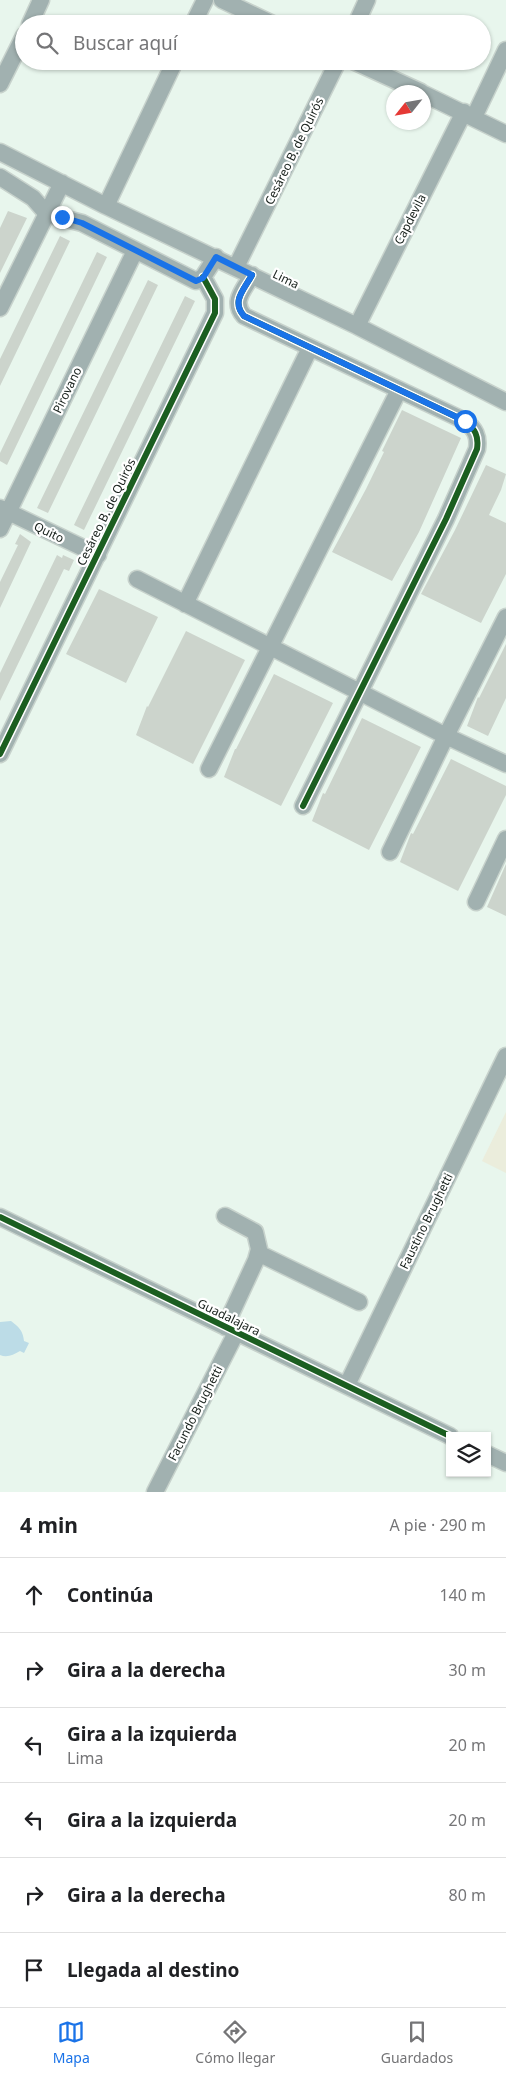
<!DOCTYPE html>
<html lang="es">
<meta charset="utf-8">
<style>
:root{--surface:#fff;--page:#f2f2f2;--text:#202124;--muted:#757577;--line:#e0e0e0;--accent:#1a73e8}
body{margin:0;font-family:"Noto Sans",sans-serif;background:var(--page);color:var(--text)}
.controls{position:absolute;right:15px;bottom:15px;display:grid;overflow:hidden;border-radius:0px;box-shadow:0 1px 4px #0004}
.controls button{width:45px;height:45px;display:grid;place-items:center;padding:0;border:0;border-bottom:1px solid var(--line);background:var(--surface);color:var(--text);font:25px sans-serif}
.compass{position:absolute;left:386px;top:85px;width:45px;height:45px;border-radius:50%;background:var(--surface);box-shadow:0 1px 4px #0004;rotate:239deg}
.stop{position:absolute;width:15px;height:15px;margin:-11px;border:4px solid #1a73e8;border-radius:50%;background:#fff}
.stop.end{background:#1a73e8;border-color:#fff;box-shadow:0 1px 5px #0008}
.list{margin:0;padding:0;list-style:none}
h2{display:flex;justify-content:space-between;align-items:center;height:65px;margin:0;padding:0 20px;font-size:21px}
h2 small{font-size:16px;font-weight:400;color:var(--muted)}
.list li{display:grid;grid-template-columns:32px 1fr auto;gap:15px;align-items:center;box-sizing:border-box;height:75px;padding:0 20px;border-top:1px solid var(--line)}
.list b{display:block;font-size:19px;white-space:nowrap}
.list p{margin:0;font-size:16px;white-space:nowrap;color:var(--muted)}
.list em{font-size:16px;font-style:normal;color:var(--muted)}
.icon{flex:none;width:28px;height:28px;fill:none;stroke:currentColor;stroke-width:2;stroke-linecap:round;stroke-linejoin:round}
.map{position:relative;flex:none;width:506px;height:1492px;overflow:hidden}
.search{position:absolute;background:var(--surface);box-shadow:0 1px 4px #0004;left:15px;right:15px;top:15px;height:55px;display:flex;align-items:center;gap:12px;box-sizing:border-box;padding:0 18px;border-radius:28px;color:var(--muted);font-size:19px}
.sheet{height:515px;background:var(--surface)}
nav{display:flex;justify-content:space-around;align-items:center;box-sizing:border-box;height:70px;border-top:1px solid var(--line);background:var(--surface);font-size:14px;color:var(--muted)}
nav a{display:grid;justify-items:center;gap:2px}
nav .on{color:var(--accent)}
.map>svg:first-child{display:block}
.green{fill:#ebeddc}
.water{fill:#bcdce7}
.building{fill:#ccd4cc}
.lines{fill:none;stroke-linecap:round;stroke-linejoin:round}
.minor-casing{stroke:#c7d2cc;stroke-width:19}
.minor{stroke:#a1b1b0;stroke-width:16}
.cycleway-casing{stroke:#fff;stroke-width:9}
.cycleway{stroke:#1b5e20;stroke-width:6}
.route{stroke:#1a73e8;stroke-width:6}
.labels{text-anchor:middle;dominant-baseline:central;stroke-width:4.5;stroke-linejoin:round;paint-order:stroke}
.street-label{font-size:12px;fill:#141d18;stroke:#fff}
</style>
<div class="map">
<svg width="506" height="1492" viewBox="0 0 506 1492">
<rect width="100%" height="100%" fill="#e8f6ed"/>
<path class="green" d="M506 1112V1173L482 1161Z"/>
<path class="water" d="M11 1321C19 1327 23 1331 24 1341L29 1343 24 1353 20 1351C13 1355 7 1358 0 1355V1322Z"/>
<path class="building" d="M8 211 27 218 0 273V228Z
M60 236 70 241 0 386V359Z
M97 252 107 257 7 465 0 461V453Z
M148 280 158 285 48 513 37 508Z
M185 296 195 301 84 530 74 525Z
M402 410 461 438 419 532 392 581 332 552 366 489 384 452 382 451Z
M486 465 506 474 501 490 489 515 506 523V574L481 623 421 594 455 530Z
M20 534 31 542 0 608V582L18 545 15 544Z
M57 555 62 558 63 555 74 560 69 571 64 569 0 701V673Z
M99 589 158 617 126 683 66 654Z
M186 631 245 660 193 764 136 735 147 706 148 707Z
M506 644V698L488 736 467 726 478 697 479 698Z
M274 674 333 703 281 806 224 777 235 749H236Z
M362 718 421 747 369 850 312 821 323 793 325 794Z
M451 759 506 786V795L458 891 400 862 411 833 413 834Z
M506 864V916L487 907Z"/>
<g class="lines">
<defs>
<path id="minor" d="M222 0 273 24
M30 24 41 0
M193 24 205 0
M356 24 367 0
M353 61 421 92
M0 84 24 36
M424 94 506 134
M474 117 506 50
M0 152 106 206 357 326 506 402
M0 177 33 198 47 214 82 223 196 281 203 277 216 257
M106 206 175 61
M236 267 338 61
M252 275C244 290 231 301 244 316L465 421C475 429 479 436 477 449L446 519 303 806
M0 308 62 183
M357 326 464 112
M0 508 98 555
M0 529 135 251
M137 579 446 736 506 764
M185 604 310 348
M0 754 215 313V299L203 277
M209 769 399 390
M390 852 446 736 506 617
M476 902 506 839
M0 1217 450 1436
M258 1253 359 1302
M225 1327 256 1260 259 1249 255 1232 225 1216
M347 1385 506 1056
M487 1454 506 1463
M155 1492 236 1333"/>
</defs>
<use href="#minor" class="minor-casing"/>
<use href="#minor" class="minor"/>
<defs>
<path id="cycleway" d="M252 275C244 290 231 301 244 316L465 421C475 429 479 436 477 449L446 519 303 806
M0 754 215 313V299L203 277
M0 1217 450 1436"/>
</defs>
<use href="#cycleway" class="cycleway-casing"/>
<use href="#cycleway" class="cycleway"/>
</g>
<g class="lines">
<path class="route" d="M62 217 82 223 196 281 203 278 216 257 252 275C244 290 231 301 244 316L465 421"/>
</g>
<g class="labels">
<g class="street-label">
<text transform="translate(294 151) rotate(-64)">Cesáreo B. de Quirós</text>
<text transform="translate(410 219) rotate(-63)">Capdevila</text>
<text transform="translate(286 279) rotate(26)">Lima</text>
<text transform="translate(67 390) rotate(-64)">Pirovano</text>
<text transform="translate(106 512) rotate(-64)">Cesáreo B. de Quirós</text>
<text transform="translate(49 532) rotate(26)">Quito</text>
<text transform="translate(426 1221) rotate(-64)">Faustino Brughetti</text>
<text transform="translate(229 1317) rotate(26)">Guadalajara</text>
<text transform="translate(195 1413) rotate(-63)">Facundo Brughetti</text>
</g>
</g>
</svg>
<div class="controls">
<button><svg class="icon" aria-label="layers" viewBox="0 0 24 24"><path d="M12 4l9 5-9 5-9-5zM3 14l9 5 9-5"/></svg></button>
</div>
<svg class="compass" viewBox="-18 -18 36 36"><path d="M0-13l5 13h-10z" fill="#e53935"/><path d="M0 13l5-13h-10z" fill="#757577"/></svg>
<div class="stop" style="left:465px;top:421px"></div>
<div class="stop end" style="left:62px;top:217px"></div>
<div class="search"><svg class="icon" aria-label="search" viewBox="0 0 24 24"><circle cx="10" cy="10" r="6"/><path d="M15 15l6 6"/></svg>Buscar aquí</div>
</div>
<section class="sheet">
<h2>4 min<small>A pie · 290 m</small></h2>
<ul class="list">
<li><svg class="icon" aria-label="ahead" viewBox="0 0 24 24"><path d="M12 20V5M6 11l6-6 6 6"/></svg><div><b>Continúa</b></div><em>140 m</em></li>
<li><svg class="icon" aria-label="right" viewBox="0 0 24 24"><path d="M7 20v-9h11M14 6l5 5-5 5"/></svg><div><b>Gira a la derecha</b></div><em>30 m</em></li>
<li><svg class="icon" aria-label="left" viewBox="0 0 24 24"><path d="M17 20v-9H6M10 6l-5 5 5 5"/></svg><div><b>Gira a la izquierda</b><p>Lima</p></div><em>20 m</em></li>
<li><svg class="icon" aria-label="left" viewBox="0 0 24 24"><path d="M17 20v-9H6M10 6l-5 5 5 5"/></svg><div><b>Gira a la izquierda</b></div><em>20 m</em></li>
<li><svg class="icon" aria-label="right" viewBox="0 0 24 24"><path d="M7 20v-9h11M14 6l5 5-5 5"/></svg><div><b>Gira a la derecha</b></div><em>80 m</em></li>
<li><svg class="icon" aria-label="arrive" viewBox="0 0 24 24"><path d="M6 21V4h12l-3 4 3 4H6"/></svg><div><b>Llegada al destino</b></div></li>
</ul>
</section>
<nav>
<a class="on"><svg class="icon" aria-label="map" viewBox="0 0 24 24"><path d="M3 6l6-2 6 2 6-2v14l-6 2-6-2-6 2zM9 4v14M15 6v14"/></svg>Mapa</a>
<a><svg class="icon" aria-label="directions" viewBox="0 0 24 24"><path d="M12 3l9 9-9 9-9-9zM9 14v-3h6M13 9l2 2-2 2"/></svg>Cómo llegar</a>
<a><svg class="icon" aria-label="saved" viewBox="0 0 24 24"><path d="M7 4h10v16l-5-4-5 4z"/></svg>Guardados</a>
</nav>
